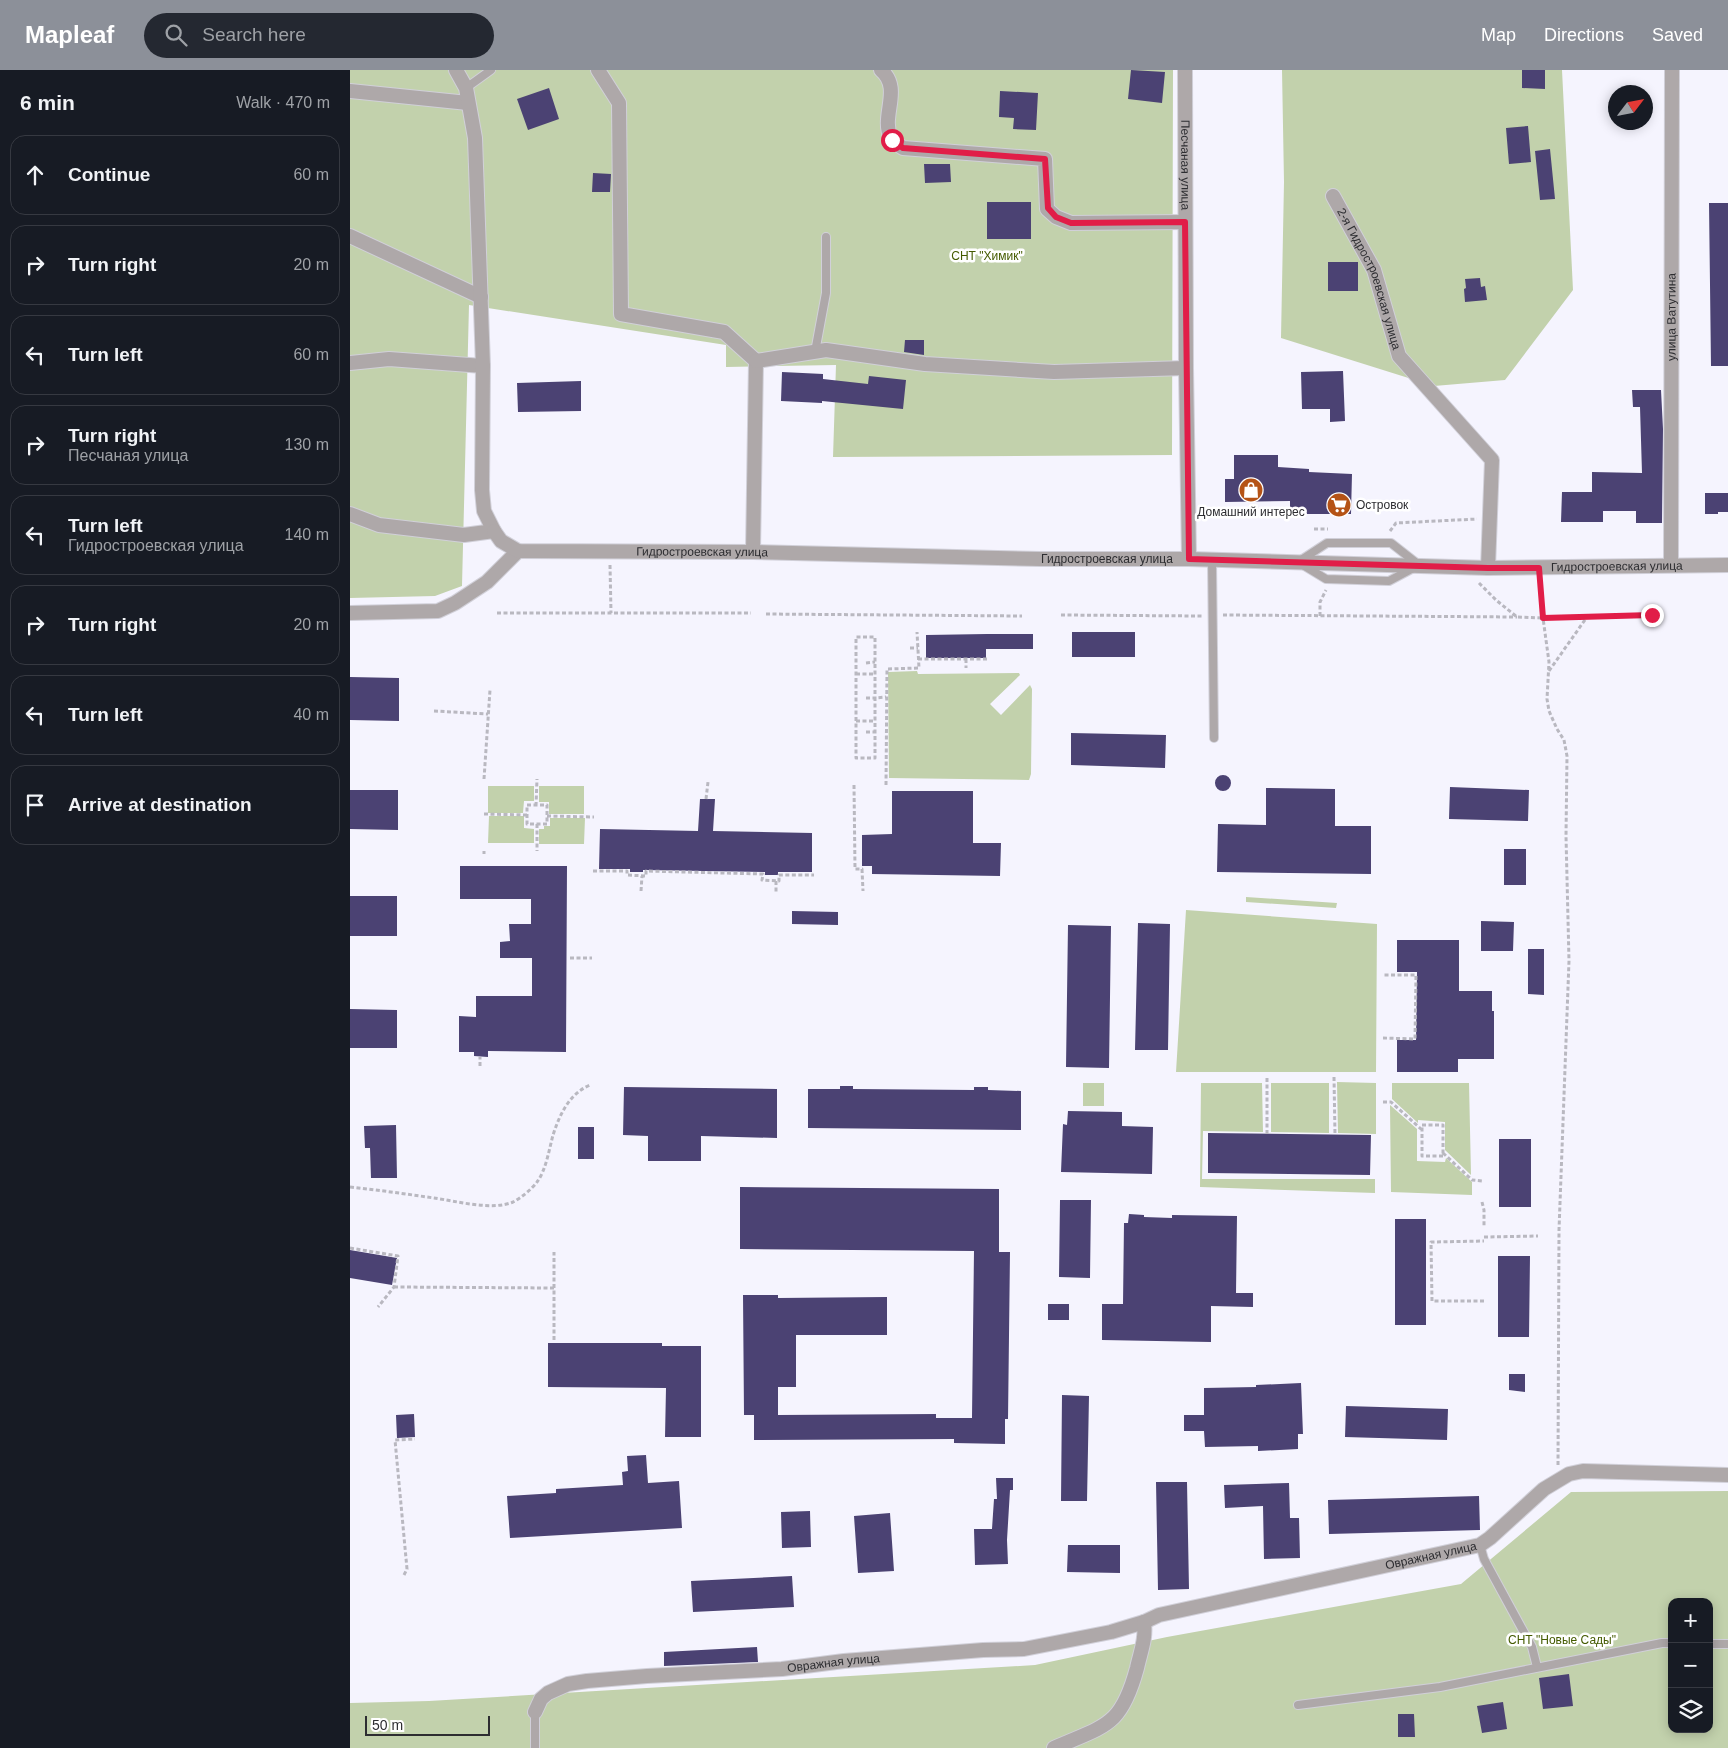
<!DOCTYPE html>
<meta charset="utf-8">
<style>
:root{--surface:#171b24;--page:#242831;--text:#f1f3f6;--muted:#9ea1a6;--line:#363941;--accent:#8c9099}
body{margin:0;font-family:Arial,sans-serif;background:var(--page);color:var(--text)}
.controls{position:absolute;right:15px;bottom:15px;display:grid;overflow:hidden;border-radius:10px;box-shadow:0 2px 12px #0003}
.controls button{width:45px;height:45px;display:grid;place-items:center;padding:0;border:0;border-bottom:1px solid var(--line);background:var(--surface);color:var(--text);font:25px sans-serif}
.compass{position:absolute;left:1258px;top:15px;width:45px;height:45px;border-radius:50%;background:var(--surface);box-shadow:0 2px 12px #0003;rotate:58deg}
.scale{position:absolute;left:15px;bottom:12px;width:125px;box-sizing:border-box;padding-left:5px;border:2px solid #2d2d31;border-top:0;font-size:14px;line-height:18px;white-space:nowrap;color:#2d2d31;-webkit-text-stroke:4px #fff;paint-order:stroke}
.stop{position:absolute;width:15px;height:15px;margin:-11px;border:4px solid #e11d48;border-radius:50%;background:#fff}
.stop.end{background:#e11d48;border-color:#fff;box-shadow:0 1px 5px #0008}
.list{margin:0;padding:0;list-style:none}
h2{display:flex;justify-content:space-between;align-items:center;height:65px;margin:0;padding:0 20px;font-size:21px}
h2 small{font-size:16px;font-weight:400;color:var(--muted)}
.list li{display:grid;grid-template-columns:32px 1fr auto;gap:15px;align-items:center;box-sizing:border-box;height:80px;margin:0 10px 10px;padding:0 10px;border:1px solid var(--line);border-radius:15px}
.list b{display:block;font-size:19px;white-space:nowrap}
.list p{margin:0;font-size:16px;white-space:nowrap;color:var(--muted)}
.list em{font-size:16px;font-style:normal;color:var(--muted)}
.icon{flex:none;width:28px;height:28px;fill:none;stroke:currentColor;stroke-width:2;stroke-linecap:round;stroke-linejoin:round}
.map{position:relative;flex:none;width:1378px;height:1678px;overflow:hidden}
header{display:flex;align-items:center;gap:30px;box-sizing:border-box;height:70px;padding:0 25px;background:var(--accent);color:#fff}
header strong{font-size:24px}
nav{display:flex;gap:28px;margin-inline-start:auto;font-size:18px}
.search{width:350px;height:45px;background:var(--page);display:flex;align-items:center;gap:12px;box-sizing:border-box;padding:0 18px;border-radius:28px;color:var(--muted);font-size:19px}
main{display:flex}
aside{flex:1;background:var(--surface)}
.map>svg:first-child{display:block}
.green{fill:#c2d1ac;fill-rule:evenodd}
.building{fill:#4b4273}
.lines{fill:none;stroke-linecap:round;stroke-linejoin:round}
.service-casing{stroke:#d1d0d9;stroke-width:10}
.minor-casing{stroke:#d1d0d9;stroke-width:16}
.tertiary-casing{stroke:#d1d0d9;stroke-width:16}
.path{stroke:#b9b8c0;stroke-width:3;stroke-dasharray:4 2.5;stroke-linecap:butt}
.service{stroke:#aea8a9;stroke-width:8}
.minor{stroke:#aea8a9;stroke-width:14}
.tertiary{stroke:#aea8a9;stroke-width:14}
.route{stroke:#e11d48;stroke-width:6}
.labels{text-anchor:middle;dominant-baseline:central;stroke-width:5;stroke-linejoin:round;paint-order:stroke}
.street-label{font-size:12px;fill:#2d2d31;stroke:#fff}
.park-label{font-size:12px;fill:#445b00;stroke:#fff}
.poi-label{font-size:12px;fill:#2d2d31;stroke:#fff;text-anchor:start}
</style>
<header>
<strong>Mapleaf</strong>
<div class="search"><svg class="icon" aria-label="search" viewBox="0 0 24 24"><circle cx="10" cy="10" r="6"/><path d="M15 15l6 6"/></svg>Search here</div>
<nav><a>Map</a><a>Directions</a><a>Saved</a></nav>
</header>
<main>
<aside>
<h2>6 min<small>Walk · 470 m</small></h2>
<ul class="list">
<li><svg class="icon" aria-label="ahead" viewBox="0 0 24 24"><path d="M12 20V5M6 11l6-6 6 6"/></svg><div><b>Continue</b></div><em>60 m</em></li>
<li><svg class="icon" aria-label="right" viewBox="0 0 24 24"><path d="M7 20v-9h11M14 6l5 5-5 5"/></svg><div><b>Turn right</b></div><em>20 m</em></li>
<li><svg class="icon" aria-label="left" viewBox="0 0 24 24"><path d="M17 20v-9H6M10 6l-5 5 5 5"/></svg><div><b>Turn left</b></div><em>60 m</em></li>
<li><svg class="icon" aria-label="right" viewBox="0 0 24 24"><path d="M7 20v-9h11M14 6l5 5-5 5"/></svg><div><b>Turn right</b><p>Песчаная улица</p></div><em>130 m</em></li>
<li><svg class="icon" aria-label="left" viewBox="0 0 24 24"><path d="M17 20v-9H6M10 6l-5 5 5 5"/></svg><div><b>Turn left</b><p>Гидростроевская улица</p></div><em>140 m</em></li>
<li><svg class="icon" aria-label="right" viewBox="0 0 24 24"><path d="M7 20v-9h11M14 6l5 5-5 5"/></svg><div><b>Turn right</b></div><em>20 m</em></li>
<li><svg class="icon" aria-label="left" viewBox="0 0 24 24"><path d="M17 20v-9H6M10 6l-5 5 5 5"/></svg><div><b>Turn left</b></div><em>40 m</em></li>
<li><svg class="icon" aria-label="arrive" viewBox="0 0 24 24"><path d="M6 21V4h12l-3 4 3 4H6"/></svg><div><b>Arrive at destination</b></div></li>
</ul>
</aside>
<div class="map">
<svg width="1378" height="1678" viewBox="0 0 1378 1678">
<rect width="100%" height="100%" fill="#f5f4fe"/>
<path class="green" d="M0 0H823L822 385 483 387 486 295 376 297V275L119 235 112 516 85 526 0 528Z
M932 0H1212L1223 220 1155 310 1084 316 931 268 934 112Z
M567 601 568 604 669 603 670 605 640 634 651 645 680 615 682 619 681 704 679 710 539 708 538 602Z
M138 716H184V731H174L173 743H138Z
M189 716H234V744H199V732H189Z
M139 746H174V758L184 759V773H138Z
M200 748H235L234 774H189V759H194V756H200Z
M896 827 987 833 986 838 896 832Z
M836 840 1027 854 1026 1002H826Z
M987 1012 1026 1013V1064L988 1063Z
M733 1013H754V1036H733Z
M851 1013H912L913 1062 853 1061 852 1109H1025V1123L850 1117Z
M921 1013H979V1063L921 1062Z
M1042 1013H1119L1121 1105 1095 1080V1052L1068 1050V1053L1042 1029Z
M1040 1035 1067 1059V1091L1095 1092 1096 1088 1122 1112V1125L1041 1122Z
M1378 1421V1678H0V1633L79 1631 685 1595 817 1567 1111 1514 1221 1422ZM1322 1532H1359V1659H1322Z"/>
<path class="building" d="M781 0 815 2 812 33 778 29Z
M1172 0H1195V19L1172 18Z
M199 18 209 49 178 60 167 29Z
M650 21 688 23 686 60 663 59 664 48 649 47Z
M1178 56 1181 92 1159 94 1156 58Z
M1200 79 1205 129 1190 130 1185 81Z
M574 94H600L601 112 575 113Z
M243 103 261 104 260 122H242Z
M637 132H681V169H637Z
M1359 133H1378V296H1361Z
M978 192H1008V221H978Z
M1130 208 1131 217 1135 216 1137 230 1115 232 1114 219 1116 218 1115 209Z
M555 270H574V285L554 282Z
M993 301 995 351 980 352V339H952L951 302Z
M432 302 473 304V309L518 314 519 306 556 310 553 339 472 331V333L431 331Z
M231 311V341L168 342 167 313Z
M1282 320H1311L1313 359 1312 453H1286V441H1253V452H1211L1212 422H1242V402L1292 403 1290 337H1283Z
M884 385H928V397L959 399V402L1002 404 1001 444H940V431L875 432V409H884Z
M1355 423H1378V442H1368V444H1355Z
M722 562H785V587H722Z
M637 564H683V579H636V588H576V565Z
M0 607 49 608V651L0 650Z
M721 663 816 665 815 698 721 695Z
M865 713a8 8 0 1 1 16 0a8 8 0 1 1-16 0Z
M1100 717 1179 720 1178 751 1099 749Z
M916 718 985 719V756H1021V804L867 802 868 754 916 755Z
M0 720H48V760L0 759Z
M542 721H623V773H651L650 806 522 804V796H512V765L542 764Z
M350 729H365L363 761 462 763V802H428V805H415V802L293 800V802H280V799H249L250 759 348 761Z
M1154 779H1176V815H1154Z
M110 796H217L216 982 138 981V987L124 986V982H109V946L126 947V926H182V888H150V872L160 871 159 854H181V829H110Z
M0 826H47V866H0Z
M442 841 488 842V855L442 854Z
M1131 851 1164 852 1163 881H1131Z
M788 853 820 854 818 980H785Z
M718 855 761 856 759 998 716 997Z
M1047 870H1109V921H1142V941H1144V989H1108V1002H1047V970H1066L1067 902H1047Z
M1178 879H1194V925L1178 924Z
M0 939 47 940V978H0Z
M490 1016H503V1019L624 1020V1017H638V1020L671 1021V1060L458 1058V1019H490Z
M274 1017 427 1019V1068L351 1066V1091H298V1066L273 1065Z
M718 1041 772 1042V1056L803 1057 802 1104 711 1102 713 1054 717 1055Z
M46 1055 47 1108H21L20 1078H15L14 1056Z
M228 1057H244V1089H228Z
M858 1063 1021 1065 1020 1105 858 1103Z
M1149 1069H1181V1137H1149Z
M390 1117 649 1119V1182H660L658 1349H655V1374L604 1373V1369L404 1370V1345H394L393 1225H428V1228L537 1227V1265H446V1317H428V1345L586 1344V1348H622L624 1181 390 1179Z
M710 1130H741L740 1208 709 1207Z
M779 1144 794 1145V1147L822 1148V1145L887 1146 886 1223H903V1237L861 1236V1272L752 1270V1234H773L774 1153H778Z
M1045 1149H1076V1255H1045Z
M0 1180 47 1188 42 1215 0 1208Z
M1148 1186H1180L1179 1267H1148Z
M698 1234H719V1250H698Z
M198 1273H312V1276H351V1367H315L316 1318 198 1317Z
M1159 1304H1175V1322L1159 1320Z
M951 1313 953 1364H948V1379L908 1381V1376L855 1377 854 1361H834V1345H854V1318L906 1317V1315Z
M712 1325 739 1326 737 1431H711Z
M996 1336 1098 1339 1097 1370 995 1367Z
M64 1344 65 1367 47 1368 46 1345Z
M296 1385 298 1413 329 1411 332 1458 160 1468 157 1426 206 1423V1419L273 1415 272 1402 278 1401 277 1386Z
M646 1408H663V1420H660L657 1470 658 1494 625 1495 624 1459H642L644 1429H647Z
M806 1412H837L839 1519 808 1520Z
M939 1413 940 1448H949L950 1488 914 1489 913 1436 875 1438 874 1415Z
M1129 1426 1130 1460 979 1464 978 1430Z
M460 1441 461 1477 432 1478 431 1442Z
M540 1443 544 1501 508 1503 504 1446Z
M718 1475H770V1503L717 1502Z
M442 1506 444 1537 343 1542 341 1511Z
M407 1577 408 1592 314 1596V1582Z
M1219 1604 1223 1636 1193 1639 1189 1608Z
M1153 1632 1157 1659 1132 1663 1127 1636Z
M1048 1644H1064L1065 1667H1048Z"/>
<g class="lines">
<defs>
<path id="service" d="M116 18 141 0
M465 282 476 223V167
M977 473H1041L1069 495 1039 511 976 509 948 492Z
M862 490 864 668
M1130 1475 1134 1489 1182 1577 1187 1597
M1359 1574H1378
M948 1635 1090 1617 1312 1573H1322
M185 1642V1678"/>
<g id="minor">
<path d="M248 0 269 33 271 244 374 262 406 291 403 482"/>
<path d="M531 0C553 19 530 46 541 68 543 72 549 75 553 78L695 89 697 139 706 147 721 153 835 152"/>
<path id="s1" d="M835 0 836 298 839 489"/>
<path d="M0 21 118 33"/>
<path id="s2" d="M983 126 1024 200 1049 286 1142 390 1138 498"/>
<path d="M0 166 131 227"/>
<path d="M406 291 476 280 575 294 704 302 836 298"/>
<path d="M0 293 39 289 133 296"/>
<path d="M0 444 29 455 114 465 144 461 134 441 132 420 133 296 125 68 116 18 106 0"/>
<path id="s3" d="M1321 495 1322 0"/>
<path d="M0 543 88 541 105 533 137 512 168 481"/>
<path id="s4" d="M185 1642 191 1629 198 1623 218 1614 237 1611 297 1606 432 1599 494 1591 633 1580 674 1579 761 1562 794 1552 809 1545 1130 1475 1140 1468 1194 1419 1219 1404 1233 1401 1378 1405"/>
<path d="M704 1678C756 1655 771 1657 787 1598 791 1580 796 1570 794 1552"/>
</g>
<g id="tertiary">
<path id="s5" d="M144 461 151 471 168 481 403 482 691 489H839L1138 498 1378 495"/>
</g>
</defs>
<use href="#service" class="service-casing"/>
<use href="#minor" class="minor-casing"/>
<use href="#tertiary" class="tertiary-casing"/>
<path class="path" d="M964 459H978
M1040 461 1046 453 1127 449
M260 495 261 543
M1129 513 1146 530 1167 547 1193 548 1190 511
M147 543H401
M416 544 672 546
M711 545 852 546
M873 545 1167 547
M970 546V532L976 520
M560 578H568
M568 589H637
M616 589V598
M516 593 525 592
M1199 601 1237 547
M506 604H525
M516 628H525V567H506V688H525V628L536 627
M84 641 138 644
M506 651H525
M516 662H525
M134 709 140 620
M504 715 505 799H512L513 821
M536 715 537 599 569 598 567 562
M356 729 358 712
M177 735H197V754H177Z
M186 736 187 709
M134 744 177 745
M197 746 244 747
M187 754V781
M134 784V781
M243 801H277V805L296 806V801L413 804 412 810 429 811V805H464
M426 811V822
M291 821 292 806
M220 888H242
M1033 968 1065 969 1066 905H1033
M130 996V987
M984 1007 985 1065
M1033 1032H1041L1071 1059
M1072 1055H1093V1086H1072Z
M917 1064V1007
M1093 1083 1122 1110 1132 1111
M0 1117C28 1120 56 1124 84 1128 106 1131 142 1141 163 1132 171 1128 182 1119 187 1112 196 1100 199 1080 203 1065 210 1044 219 1024 240 1015
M1132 1132 1134 1140V1156
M1134 1167 1188 1166
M0 1178 48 1186 44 1217 28 1237
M44 1217 204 1218
M1134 1231H1082L1081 1172 1134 1171
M204 1270V1182
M1208 1395 1209 1160 1219 891 1216 766 1217 686 1214 670 1207 659 1199 641 1197 629 1199 592 1193 548 1302 545
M54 1505 57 1499 45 1370 65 1369"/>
<use href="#service" class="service"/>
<use href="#minor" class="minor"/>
<use href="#tertiary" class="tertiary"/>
</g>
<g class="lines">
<path class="route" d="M542 70 553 78 695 89 698 138 706 147 721 153 835 152 839 489 1138 498H1189L1193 548 1302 545"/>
</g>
<defs>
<symbol id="shop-disc" viewBox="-11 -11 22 22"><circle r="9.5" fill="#b55316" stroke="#fff"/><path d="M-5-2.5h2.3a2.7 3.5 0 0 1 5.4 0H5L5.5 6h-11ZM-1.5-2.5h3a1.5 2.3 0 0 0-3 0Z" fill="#fff"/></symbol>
<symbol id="supermarket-disc" viewBox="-11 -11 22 22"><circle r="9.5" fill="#b55316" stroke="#fff"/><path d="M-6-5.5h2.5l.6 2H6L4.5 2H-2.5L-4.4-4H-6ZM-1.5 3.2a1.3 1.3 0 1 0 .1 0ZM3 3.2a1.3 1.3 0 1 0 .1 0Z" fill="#fff"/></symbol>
</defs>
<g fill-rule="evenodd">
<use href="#shop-disc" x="887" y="406" width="28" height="28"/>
<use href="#supermarket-disc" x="975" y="421" width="28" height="28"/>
</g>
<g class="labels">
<g class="street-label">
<text stroke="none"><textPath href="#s1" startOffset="95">Песчаная улица</textPath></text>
<text stroke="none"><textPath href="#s2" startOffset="91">2-я Гидростроевская улица</textPath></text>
<text stroke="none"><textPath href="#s3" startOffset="248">улица Ватутина</textPath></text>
<text stroke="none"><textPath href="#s5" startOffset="216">Гидростроевская улица</textPath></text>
<text stroke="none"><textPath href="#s5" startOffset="621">Гидростроевская улица</textPath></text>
<text stroke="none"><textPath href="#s5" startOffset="1131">Гидростроевская улица</textPath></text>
<text stroke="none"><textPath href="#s4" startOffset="921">Овражная улица</textPath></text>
<text stroke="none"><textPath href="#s4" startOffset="312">Овражная улица</textPath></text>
</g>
<g class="park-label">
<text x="637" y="186">СНТ "Химик"</text>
<text x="1212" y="1570">СНТ "Новые Сады"</text>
</g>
<g class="poi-label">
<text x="1006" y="435">Островок</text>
<text x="901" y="442" text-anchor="middle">Домашний интерес</text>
</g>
</g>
</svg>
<div class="controls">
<button>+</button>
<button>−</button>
<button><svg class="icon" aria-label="layers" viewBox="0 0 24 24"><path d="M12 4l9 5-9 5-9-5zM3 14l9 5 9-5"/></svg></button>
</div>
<svg class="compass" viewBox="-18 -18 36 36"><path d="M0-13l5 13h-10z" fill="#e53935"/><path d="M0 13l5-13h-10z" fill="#9ea1a6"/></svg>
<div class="scale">50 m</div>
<div class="stop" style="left:542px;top:70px"></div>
<div class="stop end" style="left:1302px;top:545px"></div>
</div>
</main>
